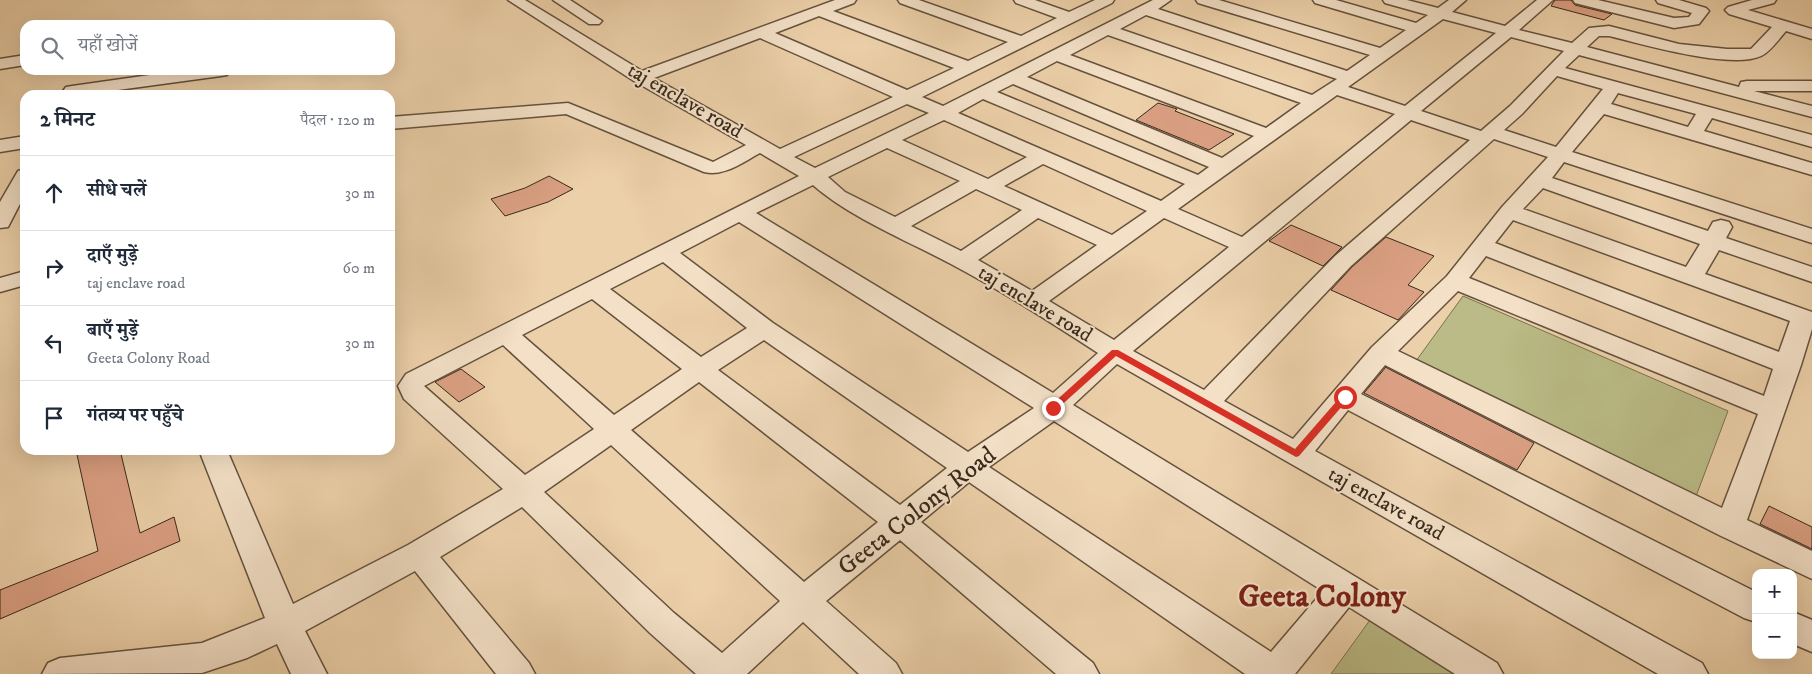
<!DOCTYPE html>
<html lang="hi">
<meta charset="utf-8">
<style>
:root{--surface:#fff;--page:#f2f2f3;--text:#1f2937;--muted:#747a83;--line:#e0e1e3}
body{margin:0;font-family:"IM FELL DW Pica","Noto Serif Devanagari",serif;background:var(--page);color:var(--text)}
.controls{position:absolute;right:15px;bottom:15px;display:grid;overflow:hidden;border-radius:10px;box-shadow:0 5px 20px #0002}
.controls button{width:45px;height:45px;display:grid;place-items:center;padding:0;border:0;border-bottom:1px solid var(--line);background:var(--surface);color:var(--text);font:25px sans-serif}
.stop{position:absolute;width:15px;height:15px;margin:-11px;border:4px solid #d93025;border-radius:50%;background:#fff}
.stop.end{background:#d93025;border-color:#fff;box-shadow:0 1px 5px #0008}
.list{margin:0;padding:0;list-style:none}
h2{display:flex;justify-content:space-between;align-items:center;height:65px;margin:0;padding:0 20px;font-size:21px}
h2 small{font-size:16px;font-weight:400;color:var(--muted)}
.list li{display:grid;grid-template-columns:32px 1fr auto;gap:15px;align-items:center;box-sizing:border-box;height:75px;padding:0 20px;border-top:1px solid var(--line)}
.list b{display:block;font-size:19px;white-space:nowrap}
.list p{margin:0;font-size:16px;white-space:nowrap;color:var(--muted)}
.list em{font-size:16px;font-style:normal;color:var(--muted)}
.icon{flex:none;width:28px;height:28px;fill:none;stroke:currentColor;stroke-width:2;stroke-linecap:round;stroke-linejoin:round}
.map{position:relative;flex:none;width:1812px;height:674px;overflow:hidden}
.search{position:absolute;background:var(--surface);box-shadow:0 5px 20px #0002;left:20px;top:20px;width:375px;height:55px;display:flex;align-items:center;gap:12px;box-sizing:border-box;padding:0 18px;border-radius:15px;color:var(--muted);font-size:19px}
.panel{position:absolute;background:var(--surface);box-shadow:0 5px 20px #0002;left:20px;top:90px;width:375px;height:365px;border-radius:15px}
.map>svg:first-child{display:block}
.green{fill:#babb86;stroke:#797250}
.building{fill:#dba083;stroke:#38281b}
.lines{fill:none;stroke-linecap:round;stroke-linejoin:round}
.minor-casing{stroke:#65523e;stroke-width:3}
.minor{fill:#f3e0c7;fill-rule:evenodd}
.route{fill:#d93025}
.labels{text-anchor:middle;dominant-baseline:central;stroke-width:4;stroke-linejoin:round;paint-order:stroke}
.street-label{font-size:21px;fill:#38281b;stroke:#f3e0c7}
.near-street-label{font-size:25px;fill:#38281b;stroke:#f3e0c7}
.near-district-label{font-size:31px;font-weight:bold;fill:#7a1f14;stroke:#f3e0c7}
</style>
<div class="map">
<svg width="1812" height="674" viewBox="0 0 1812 674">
<rect width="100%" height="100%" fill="#ecd0a9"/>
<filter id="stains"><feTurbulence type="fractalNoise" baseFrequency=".004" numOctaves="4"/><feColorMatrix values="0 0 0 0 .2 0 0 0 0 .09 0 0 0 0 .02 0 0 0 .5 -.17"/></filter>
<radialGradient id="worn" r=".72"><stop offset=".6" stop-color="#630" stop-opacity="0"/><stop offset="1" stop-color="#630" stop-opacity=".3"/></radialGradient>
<path class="green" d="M1463 296 1728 411 1695 499 1416 361Z
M1370 620 1463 674H1331Z"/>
<path class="building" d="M1555 0H1571L1575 5 1612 14 1604 20 1551 6Z
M1158 103 1177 109 1175 111 1234 134 1209 150 1136 120Z
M549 176 573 189 548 202 505 216 491 199 525 188Z
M1291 225 1342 247 1323 266 1269 241Z
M1386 237 1434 256 1408 285 1424 292 1398 320 1331 290 1352 267Z
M1386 367 1387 368 1534 443 1517 470 1364 393Z
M461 369 485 387 459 402 435 382Z
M76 450H120L140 533 174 517 180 541 0 619V590L98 551Z
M1769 506 1812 527V549L1760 524Z"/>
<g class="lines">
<defs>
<path id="minor" d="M508 0H525L642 71 835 0H856L854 3 833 11 968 61 1008 42 900 3 898 0H919L1021 36 1057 18 1016 3 1014 0H1035L1069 12 1095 0H1114L1112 3 922 97 943 106 1153 0H1171L1158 9 1347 71 1370 55 1198 3 1196 0H1219L1380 48 1406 30 1315 3 1313 0H1336L1416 23 1428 15 1385 3 1383 0H1407L1438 8 1449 0H1466L1452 12 1505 26 1537 0H1553L1519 30 1572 43 1589 28 1609 26 1679 44 1727 49H1751L1772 27 1729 14 1725 10 1728 7 1752 0H1776L1774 3 1748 10 1812 29V39L1786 31C1779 39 1770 52 1761 56 1731 70 1642 44 1609 36H1599L1587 47 1739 87 1741 82 1747 81H1812V91H1754L1812 106V117L1579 55 1565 68 1812 135V147L1712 118 1704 131 1812 163V175L1604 114 1572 152 1812 229V243L1564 162 1552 178 1708 231 1713 222 1721 220 1729 222 1732 227 1726 238 1812 267V282L1719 250 1705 274 1812 312V329L1801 365 1747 520 1812 551V579L1719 535 1385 365 1361 394 1756 592V622L1744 618 1348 410 1315 451 1702 663 1708 674H1658L1117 364 1073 405 1497 663 1503 674H1455L1349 607 1295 674H1245L969 482 921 522 1093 663 1099 674H1056L900 540 826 601 896 663 902 674H859L803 622 747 674H696L650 633 522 507 440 557 529 663 535 674H496L415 571 305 631 327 674H291L277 644 247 658 202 673 42 674 48 663 60 658 202 643 265 618 199 450H227L293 604 408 545 503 489 404 399 398 386 406 374 799 176 760 153C743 162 724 177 704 172L566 114 390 129V117L568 103 713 162 746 145 634 81ZM1146 15 1337 79 1312 95 1120 29ZM819 16 954 68 907 90 775 33ZM1443 19 1496 33 1405 106 1348 87ZM1108 35 1301 103 1266 128 1070 55ZM1511 37 1564 51 1510 106 1481 131 1421 111ZM760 38 893 97 780 149 654 78ZM1057 61 1254 136 1222 158 1027 77ZM1557 76 1603 89 1556 147 1504 130 1522 114ZM1013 84 1209 167 1198 175 997 92ZM1618 93 1696 114 1688 127 1611 104ZM1337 95 1395 114 1242 237 1178 209ZM983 99 1185 184 1161 201 958 113ZM907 104 929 113 815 168 794 157ZM944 120 1027 157 988 179 902 140ZM1411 120 1470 140 1335 256 1204 390 1133 351ZM1494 139 1548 157 1502 207 1447 276 1372 347 1293 439 1224 401 1351 266ZM887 148 960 181 895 217 845 192 828 177ZM1043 164 1147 211 1112 235 1004 186ZM813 185C851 218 906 240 951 264 1002 291 1050 322 1098 353L1053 393 756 213ZM1543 188 1700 244 1686 267 1523 209ZM976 189 1022 210 961 251 911 226ZM1038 218 1097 245 1032 291 978 260ZM1164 218 1229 247 1114 340 1049 301ZM1513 220 1790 321 1779 352 1495 243ZM739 222 1034 408 968 452 773 323 680 253ZM1486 256 1773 369 1764 396 1469 278ZM663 262 747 328 701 357 610 289ZM1458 291 1758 414 1722 508 1398 351ZM592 299 682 369 614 415 522 335ZM764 340 947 468 900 505 718 370ZM503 345 594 429 525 475 424 386ZM699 382 878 522 804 582 631 430ZM1054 421 1323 591 1271 652 989 467ZM611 445 780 601 722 653 674 613 544 492Z
M553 0H570L602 21 599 24H589Z
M1573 0H1598L1674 18 1689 17 1692 13 1658 3 1656 0H1679L1706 8 1709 11 1699 24 1674 28 1575 3Z
M25 55V65L0 69V59Z
M185 70 229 71 227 75 221 76 81 95H67L63 91 66 87 72 86Z
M25 136V148L0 152V140Z
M25 169V194L8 227 0 228V202L18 171Z
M25 271V285L0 292V278Z
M1793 612 1812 620V652L1793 644Z"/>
</defs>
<use href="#minor" class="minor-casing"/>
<use href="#minor" class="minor"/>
</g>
<path class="route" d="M1112 350H1118L1295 449 1342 395 1345 394 1350 397 1299 456 1296 457 1116 356 1056 410H1050V406Z"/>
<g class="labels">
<g class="street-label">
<text transform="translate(685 101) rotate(30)">taj enclave road</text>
<text transform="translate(1035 304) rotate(31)">taj enclave road</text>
<text transform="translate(1386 504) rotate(29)">taj enclave road</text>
</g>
<g class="near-street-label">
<text transform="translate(917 511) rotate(-38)">Geeta Colony Road</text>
</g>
<g class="near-district-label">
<text x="1322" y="597">Geeta Colony</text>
</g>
</g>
<rect width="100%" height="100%" filter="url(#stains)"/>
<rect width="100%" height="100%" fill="url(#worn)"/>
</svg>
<div class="controls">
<button>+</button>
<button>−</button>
</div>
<div class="stop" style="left:1345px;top:397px"></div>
<div class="stop end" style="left:1053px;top:408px"></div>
<div class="search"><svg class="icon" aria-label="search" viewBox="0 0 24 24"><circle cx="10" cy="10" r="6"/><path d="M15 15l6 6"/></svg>यहाँ खोजें</div>
<section class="panel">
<h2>2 मिनट<small>पैदल · 120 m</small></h2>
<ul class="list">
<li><svg class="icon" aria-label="ahead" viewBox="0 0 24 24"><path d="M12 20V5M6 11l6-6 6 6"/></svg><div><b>सीधे चलें</b></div><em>30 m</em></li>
<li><svg class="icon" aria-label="right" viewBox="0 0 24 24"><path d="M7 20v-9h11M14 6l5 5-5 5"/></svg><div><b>दाएँ मुड़ें</b><p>taj enclave road</p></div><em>60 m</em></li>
<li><svg class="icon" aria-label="left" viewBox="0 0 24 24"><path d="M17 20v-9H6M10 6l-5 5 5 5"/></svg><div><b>बाएँ मुड़ें</b><p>Geeta Colony Road</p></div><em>30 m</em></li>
<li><svg class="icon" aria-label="arrive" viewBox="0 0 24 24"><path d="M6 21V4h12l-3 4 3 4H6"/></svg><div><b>गंतव्य पर पहुँचे</b></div></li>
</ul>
</section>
</div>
